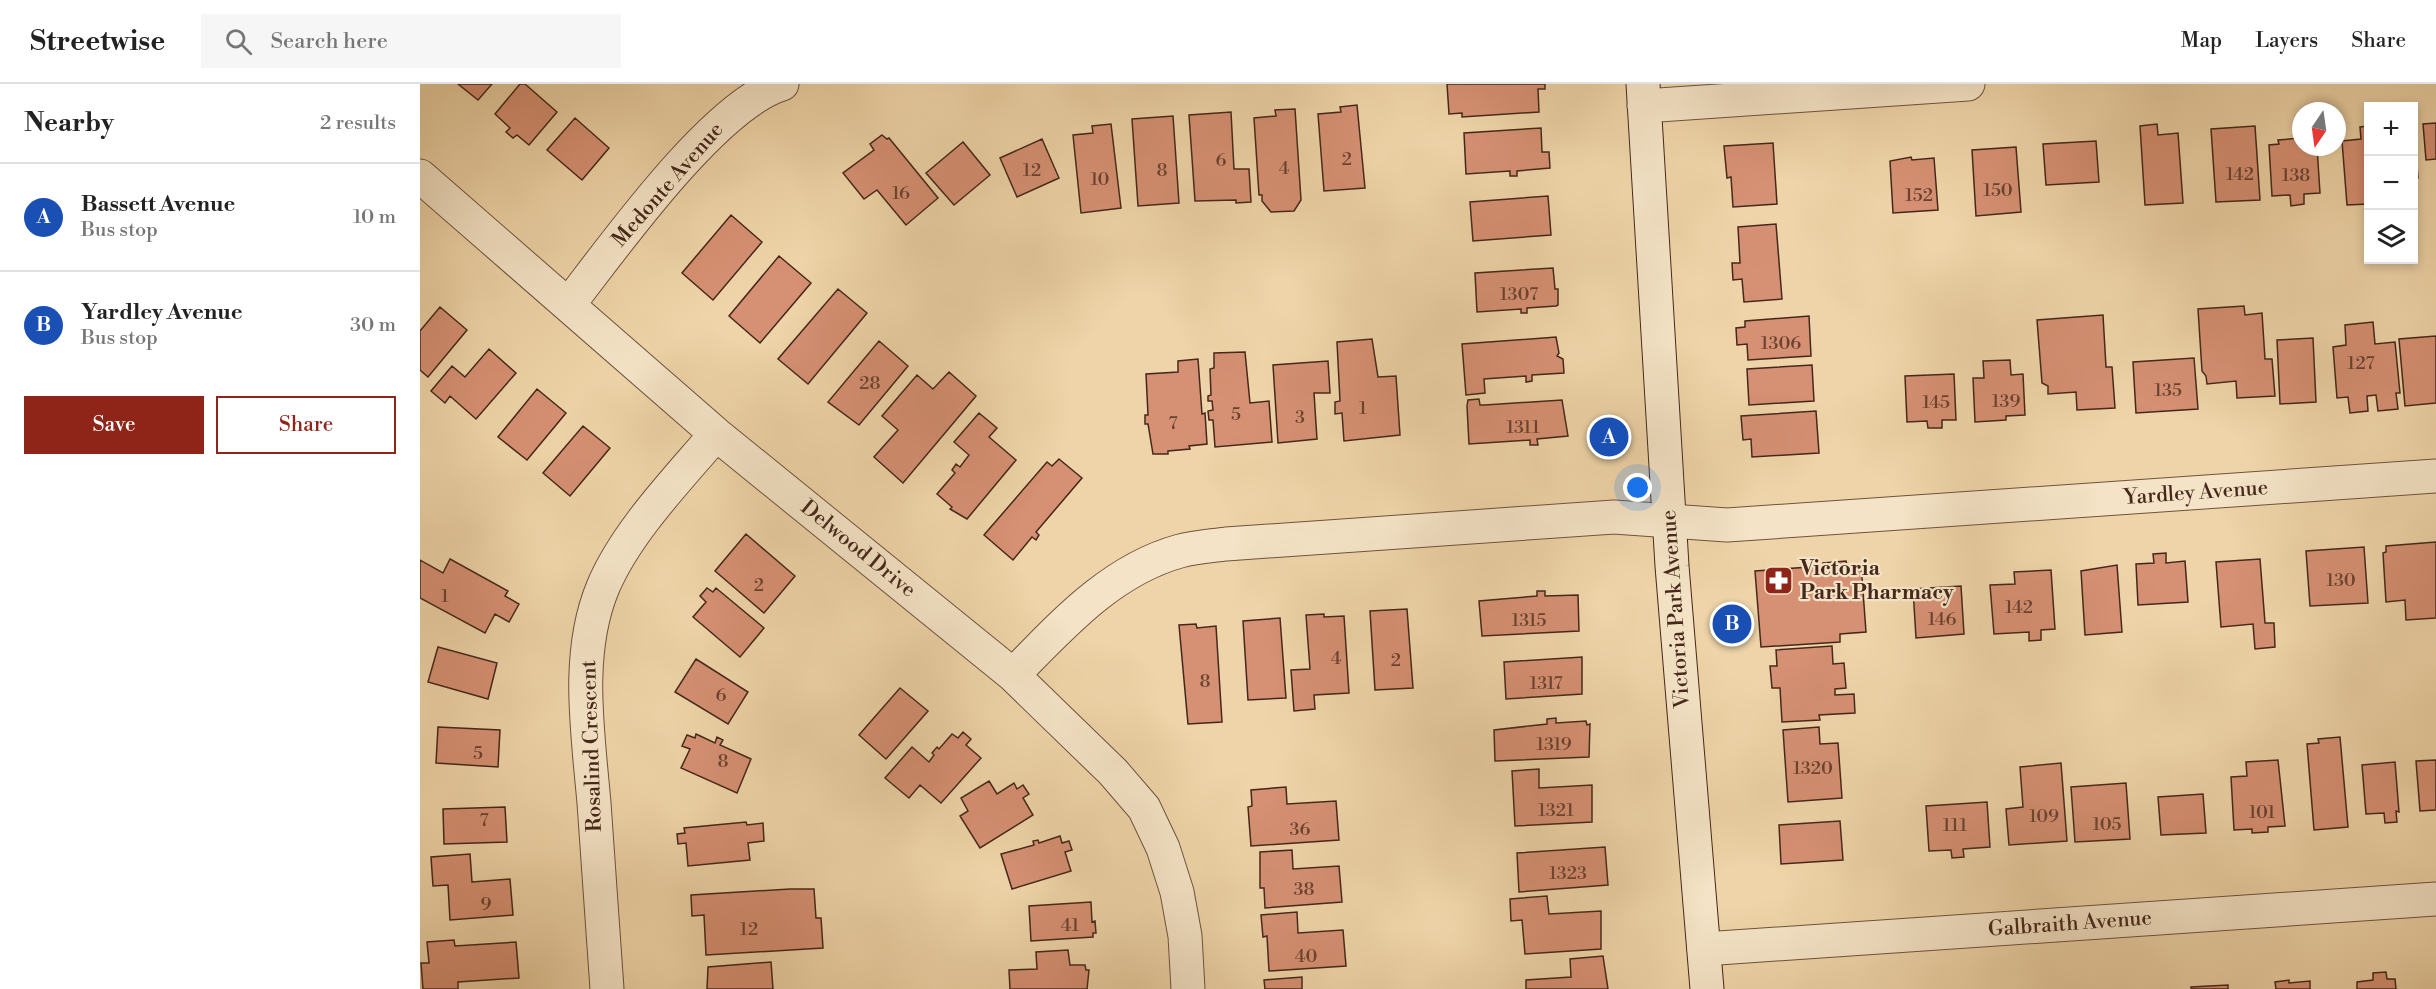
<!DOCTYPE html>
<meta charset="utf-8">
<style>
:root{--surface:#fff;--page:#f6f6f6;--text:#222;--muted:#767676;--line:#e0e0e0;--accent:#8f2418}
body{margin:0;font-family:"Libre Bodoni",serif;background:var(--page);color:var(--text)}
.controls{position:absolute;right:18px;top:18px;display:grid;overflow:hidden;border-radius:0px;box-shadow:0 3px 9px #0003}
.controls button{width:54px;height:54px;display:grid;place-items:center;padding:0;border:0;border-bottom:2px solid var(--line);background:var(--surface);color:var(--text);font:30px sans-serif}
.compass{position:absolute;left:1872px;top:18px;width:54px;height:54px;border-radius:50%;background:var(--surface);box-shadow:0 3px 9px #0003;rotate:193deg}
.you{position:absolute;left:1218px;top:404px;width:21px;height:21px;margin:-15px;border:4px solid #fff;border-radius:50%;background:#1a73e8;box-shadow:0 0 0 9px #1a73e833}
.badge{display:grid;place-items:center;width:39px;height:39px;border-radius:50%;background:var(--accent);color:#fff;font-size:20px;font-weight:700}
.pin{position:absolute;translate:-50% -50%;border:3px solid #fff;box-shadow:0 2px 6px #0006}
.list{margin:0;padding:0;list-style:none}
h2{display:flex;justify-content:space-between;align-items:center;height:78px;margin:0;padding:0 24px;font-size:26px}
h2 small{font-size:20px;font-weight:400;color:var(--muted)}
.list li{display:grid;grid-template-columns:39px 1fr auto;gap:18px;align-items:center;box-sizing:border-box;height:108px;padding:0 24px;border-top:2px solid var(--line)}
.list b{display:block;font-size:22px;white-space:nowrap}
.list p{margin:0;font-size:20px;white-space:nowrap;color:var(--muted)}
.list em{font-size:20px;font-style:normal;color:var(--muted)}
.actions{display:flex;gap:12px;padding:18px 24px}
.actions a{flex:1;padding:14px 0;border:2px solid var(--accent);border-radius:0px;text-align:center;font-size:21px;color:var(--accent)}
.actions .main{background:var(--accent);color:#fff}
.icon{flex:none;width:33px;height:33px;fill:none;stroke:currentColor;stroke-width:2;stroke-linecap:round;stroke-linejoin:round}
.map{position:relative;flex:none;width:2016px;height:905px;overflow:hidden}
header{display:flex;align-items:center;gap:36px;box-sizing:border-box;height:84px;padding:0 30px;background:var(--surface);border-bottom:2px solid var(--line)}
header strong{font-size:28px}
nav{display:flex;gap:33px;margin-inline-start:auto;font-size:21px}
.search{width:420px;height:54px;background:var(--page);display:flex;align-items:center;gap:15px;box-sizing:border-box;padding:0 21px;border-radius:0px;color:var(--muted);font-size:22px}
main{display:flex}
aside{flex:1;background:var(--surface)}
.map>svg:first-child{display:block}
.building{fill:#d69073;stroke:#45281b;stroke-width:1.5}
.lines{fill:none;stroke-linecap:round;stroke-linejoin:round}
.street-casing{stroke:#6f533e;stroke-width:35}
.secondary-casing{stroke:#45281b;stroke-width:35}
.street{stroke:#f4e3c6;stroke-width:33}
.secondary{stroke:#f4e3c6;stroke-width:33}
.labels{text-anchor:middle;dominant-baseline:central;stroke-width:4.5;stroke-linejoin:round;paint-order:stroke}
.number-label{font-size:18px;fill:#694231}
.street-label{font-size:21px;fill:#45281b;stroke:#f4e3c6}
.poi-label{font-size:21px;font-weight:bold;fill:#45281b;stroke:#f4e3c6;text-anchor:start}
</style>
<header>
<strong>Streetwise</strong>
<div class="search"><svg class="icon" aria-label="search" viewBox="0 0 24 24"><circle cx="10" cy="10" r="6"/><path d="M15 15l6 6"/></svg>Search here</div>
<nav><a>Map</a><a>Layers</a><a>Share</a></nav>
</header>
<main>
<aside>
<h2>Nearby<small>2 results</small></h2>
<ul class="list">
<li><span class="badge" style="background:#1a4fb4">A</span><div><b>Bassett Avenue</b><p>Bus stop</p></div><em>10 m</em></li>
<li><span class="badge" style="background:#1a4fb4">B</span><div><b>Yardley Avenue</b><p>Bus stop</p></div><em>30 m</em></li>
</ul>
<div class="actions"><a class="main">Save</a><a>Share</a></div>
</aside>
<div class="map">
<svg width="2016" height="905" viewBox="0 0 2016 905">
<rect width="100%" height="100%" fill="#eed4a8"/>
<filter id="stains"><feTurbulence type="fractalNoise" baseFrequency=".00333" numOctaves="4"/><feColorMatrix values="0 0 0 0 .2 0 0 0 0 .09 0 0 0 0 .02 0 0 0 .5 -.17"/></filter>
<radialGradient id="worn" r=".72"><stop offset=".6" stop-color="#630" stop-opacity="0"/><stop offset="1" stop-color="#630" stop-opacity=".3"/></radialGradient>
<path class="building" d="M38 0H72L58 16Z
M100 0H105L137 28 109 61 97 51 93 54 86 48 90 44 75 30Z
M1027 0H1125V5H1118L1119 28 1042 33V29L1029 30Z
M937 21 945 104 904 107 898 30 921 28 920 23Z
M875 25 881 116 874 127 851 128 842 117V111H839L834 34 856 32 855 26Z
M811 28 814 85H829L831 118 816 119V116L775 117 769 31Z
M753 32 759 119 718 122 712 35Z
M155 34 189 64 162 96 127 66Z
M2016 39V75L2006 76 2003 40Z
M691 40 701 124 661 129 653 51 673 49 672 42Z
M1737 40 1738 51 1758 49 1763 119 1725 121 1720 42Z
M1835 42 1840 116 1796 118 1791 45Z
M1948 42V120L1927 121 1922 57 1941 55 1940 43Z
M1121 44 1122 68H1129L1130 84 1097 87V92H1090V87L1046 90 1044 49Z
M462 51 467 55 469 54 518 114 486 141 457 106 444 115 423 89 454 66 450 60Z
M1881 54V63H1897L1900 109 1884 110V120L1871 122 1870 111 1852 112 1849 61 1859 60 1858 56Z
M622 55 639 94 597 113 580 74Z
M1676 57 1679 98 1626 101 1623 60Z
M543 58 570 91 534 121 506 89Z
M1353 59 1357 120 1313 123 1311 93 1307 94 1304 62Z
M1596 63 1601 128 1556 132 1552 66Z
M1994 68H1996L1998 94H1994L1996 116H1994Z
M1491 73 1492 76 1514 74 1518 126 1473 129 1470 77Z
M1128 112 1131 151 1053 157 1050 118Z
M311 131 342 158 293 216 262 189Z
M1356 140 1362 215 1324 218 1322 195 1313 196 1312 179H1320L1318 143Z
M359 172 391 199 340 259 309 232Z
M1133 184 1135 205H1138V221L1136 222 1107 224V229H1101V225L1057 228 1055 189Z
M418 205 447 229 388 300 358 275Z
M1824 222 1825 231 1842 229 1845 275H1852L1855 312 1817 314 1816 297 1787 300 1786 292 1782 287 1778 225Z
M20 223 47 246 8 293 0 286V247Z
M1683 231 1686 283H1692L1695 324 1657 326 1656 308 1628 310V302L1622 299 1617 236Z
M1389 232 1391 272 1328 276 1327 260 1317 261 1316 244 1325 243V237Z
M1953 238 1955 260 1975 258 1980 309H1976L1978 325 1958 327 1956 311 1947 312 1948 327 1930 329 1928 313 1917 314 1913 263 1926 261 1925 241Z
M2016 252V319L1985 322 1979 255Z
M1136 253 1139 269 1137 272 1143 275 1144 289 1112 291V297L1106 298V292L1064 295 1065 309 1046 311 1042 260Z
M1893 254 1896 318 1860 320 1857 256Z
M952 255 958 293 976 292 980 351 924 357 922 329 915 330V318L920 317 917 258Z
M459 257 488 282 439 341 408 318Z
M69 265 96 289 56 335 30 312 25 319 11 307 32 282 45 293Z
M825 268 830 319 849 317 852 358 795 363 793 336H789L788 327 793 326 792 317H788V312L791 311 790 285 794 284V269Z
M1774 274 1778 325 1716 329 1713 278Z
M778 275 782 330 785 329 787 360 769 362 770 365 748 367V370H733L728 340H725V331H728L726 290 758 288V277Z
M1590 276 1591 291 1603 290 1605 331 1586 332V336L1555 338 1553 294H1564L1563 277Z
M908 277 910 309H894L897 355 858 359 853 281Z
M1392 281 1394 317 1329 321 1327 285Z
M529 288 556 312 483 399 454 373 478 346 462 332 497 291 513 305Z
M1534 290 1536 336H1522V344H1508L1507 337 1487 338 1485 292Z
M117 305 146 329 107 376 78 353Z
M1059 315 1060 321H1065L1142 316 1148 352 1117 355 1118 361H1110V356L1049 360 1047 322 1048 316Z
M1396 327 1399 369 1332 373 1331 355 1323 356 1321 332Z
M559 329 577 344 569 353 596 376 547 435 530 425 532 423 517 410 535 389 532 386 536 380 540 383 549 371 534 358Z
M163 342 190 364 150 412 123 389Z
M639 375 662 394 616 448 619 451 616 456 612 453 593 476 564 451 627 378 632 382Z
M326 450 375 492 344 529 295 487Z
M2016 458V534L1986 536 1985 516 1966 518 1963 469 1966 468V462Z
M1944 463 1948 519 1890 522 1886 467Z
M1746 469V479L1765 477 1768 518 1718 521 1716 480 1734 479 1733 470Z
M30 475 88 507 85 512 99 520 89 538 75 530 65 549 0 514V476L23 489Z
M1840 475 1845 539H1854L1855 563 1835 565 1833 540 1801 543 1796 478Z
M1426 477 1427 481 1441 480 1446 548 1420 550V558L1341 563 1335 487 1403 482V479Z
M1697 481 1702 548 1665 551 1661 487Z
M1631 486 1635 545 1621 546V556L1609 557V548L1574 550 1570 501 1595 500 1594 488Z
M1541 502 1544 550 1496 554 1493 505Z
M287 504 293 508 296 504 344 544 320 573 273 533 286 518 280 512Z
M1117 507H1125V512L1158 511 1159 547 1062 552 1059 517 1117 512Z
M987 525 993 604 955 606 950 527Z
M904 530V533L924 532 929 609 894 611 895 625 874 627 871 586 890 585 886 531Z
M860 534 866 614 828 616 823 537Z
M776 540 777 544 796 542 802 638 768 640 759 541Z
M1412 562 1413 580 1424 579 1426 604 1415 605V611L1434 610 1435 629 1399 631 1400 636 1362 638 1360 604H1352L1350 582H1357L1356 566Z
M18 563 77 579 68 615 8 598Z
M1162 573V610L1086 615 1084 578Z
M276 575 328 608 308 640 255 608Z
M480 604 508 627 466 675 439 651Z
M1136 634V639L1166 637 1167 641 1170 640 1169 673 1075 677 1074 646 1127 640V635Z
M18 643 80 646 78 683 16 679Z
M1399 643 1400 660 1418 659 1422 714 1368 718 1363 646Z
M543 648 551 655 546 661 561 674 521 719 500 701 489 714 465 694 492 663 509 678 514 671 512 669 517 663 519 665 532 650 538 654Z
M276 650 295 659 297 653 303 656 300 661 331 675 317 709 261 684 270 665 262 662 267 651 275 654Z
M1920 653 1928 743 1894 746 1887 660 1899 659 1898 655Z
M1858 676 1865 742 1848 743V748L1832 749V745L1814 746 1811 693 1827 692 1826 678Z
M2016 676V726L2000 727 1996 677Z
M1975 678 1979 728 1976 727 1977 738 1965 739 1964 729 1946 730 1942 681Z
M1641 679 1647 757 1589 761 1586 725 1603 723 1600 683Z
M1119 685V704L1172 701V738L1095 742 1092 687Z
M569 697 577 710 594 699 597 705 603 701 609 710 603 714 613 731 560 764 540 732 548 727 541 714Z
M1706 699 1710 755 1655 758 1651 703Z
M866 703 867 720 916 717 919 756 831 762 828 723 832 722 831 706Z
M1783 710 1786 749 1741 751 1738 713Z
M1567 718 1570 763 1543 765 1544 773 1532 774 1531 766 1509 767 1506 722Z
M85 723 87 758 24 760 23 725Z
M1420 737 1423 776 1361 780 1359 741Z
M326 738 327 741 343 739 344 757 328 759 330 776 268 782 266 759 258 760 257 750 265 749 264 744Z
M640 752 642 759 649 757 652 766 645 768 651 787 592 805 581 770 614 761 613 757 618 756 619 759Z
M1185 763 1188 801 1099 808 1097 769Z
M872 766 873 785 919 782 922 818 845 824 844 804H840V768Z
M50 770 52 798 90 795 93 831 30 836 28 801 13 802 11 773Z
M370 805H394L396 834H401L403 864 286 871 284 831 272 832 271 811Z
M1127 812 1129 830 1181 827V865L1105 870 1102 836 1091 837 1090 815Z
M671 818 672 838 675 837 676 849H673V853L611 857 609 822Z
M877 828 878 849 923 846 926 882 849 887 847 852 843 853 841 831Z
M34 856 35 862 96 858 99 894 38 898V905H3L1 879H9L7 858Z
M648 866 650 881H665L666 886H669L667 905H590L589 886 617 885 616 868Z
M1183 872 1188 905H1106V896L1151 893 1150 875Z
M351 878 353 905H287L288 883Z
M1966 888 1967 895H1975L1976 905H1937V898L1953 896V889Z
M882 893V905H845L844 896Z
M1869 896V899L1890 897V905H1856L1855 898Z
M1808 901V905H1771V903Z"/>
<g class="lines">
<defs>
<path id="street" d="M1224 22 1548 0
M0 92 296 350 593 591 693 688 724 724 743 764 757 808 765 852 768 905
M149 220C194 162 294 21 362 0
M593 591C642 541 691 486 760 467 775 463 791 462 806 460L1194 433 1307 441 2016 392
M1284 865 2016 815
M187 905C183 843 178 781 174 719 168 649 155 570 183 503 206 448 258 395 296 350"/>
<path id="secondary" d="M1223 0 1252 482 1287 905"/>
</defs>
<use href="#street" class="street-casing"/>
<use href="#secondary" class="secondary-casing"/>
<use href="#street" class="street"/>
<use href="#secondary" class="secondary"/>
</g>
<defs>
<symbol id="pharmacy-square" viewBox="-11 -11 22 22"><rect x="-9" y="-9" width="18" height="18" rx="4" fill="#8f2418" stroke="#f4e3c6"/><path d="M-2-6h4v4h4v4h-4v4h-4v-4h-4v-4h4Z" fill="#fff"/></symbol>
</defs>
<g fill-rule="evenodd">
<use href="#pharmacy-square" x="1342" y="480" width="33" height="33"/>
</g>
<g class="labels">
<g class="number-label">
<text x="927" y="75">2</text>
<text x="801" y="76">6</text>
<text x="864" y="84">4</text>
<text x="612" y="86">12</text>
<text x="742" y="86">8</text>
<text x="1820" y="90">142</text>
<text x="1876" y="91">138</text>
<text x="680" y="95">10</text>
<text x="1578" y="106">150</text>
<text x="481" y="109">16</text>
<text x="1499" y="111">152</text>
<text x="1099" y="210">1307</text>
<text x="1361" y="259">1306</text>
<text x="1941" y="279">127</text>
<text x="450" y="299">28</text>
<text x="1748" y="306">135</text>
<text x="1586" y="317">139</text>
<text x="1516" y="318">145</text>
<text x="943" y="324">1</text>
<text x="816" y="330">5</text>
<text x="880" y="333">3</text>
<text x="753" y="339">7</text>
<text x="1103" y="343">1311</text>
<text x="1921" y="496">130</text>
<text x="339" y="501">2</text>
<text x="25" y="512">1</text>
<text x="1599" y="523">142</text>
<text x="1522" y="535">146</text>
<text x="1109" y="536">1315</text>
<text x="916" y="574">4</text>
<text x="976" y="576">2</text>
<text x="785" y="597">8</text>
<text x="1126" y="599">1317</text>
<text x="301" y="611">6</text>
<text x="1134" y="660">1319</text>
<text x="58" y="669">5</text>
<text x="303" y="677">8</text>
<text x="1393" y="684">1320</text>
<text x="1136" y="726">1321</text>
<text x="1842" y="728">101</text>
<text x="1624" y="732">109</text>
<text x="64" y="736">7</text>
<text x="1687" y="740">105</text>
<text x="1535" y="741">111</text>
<text x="880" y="745">36</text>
<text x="1148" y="789">1323</text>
<text x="884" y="805">38</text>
<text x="66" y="820">9</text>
<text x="650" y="841">41</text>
<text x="329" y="845">12</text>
<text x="886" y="872">40</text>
</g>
<g class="street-label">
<text transform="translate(248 101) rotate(-49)">Medonte Avenue</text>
<text transform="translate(1776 409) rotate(-4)">Yardley Avenue</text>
<text transform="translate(438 465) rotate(39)">Delwood Drive</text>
<text transform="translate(1256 525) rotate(-94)">Victoria Park Avenue</text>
<text transform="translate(172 662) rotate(-92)">Rosalind Crescent</text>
<text transform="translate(1650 840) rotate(-4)">Galbraith Avenue</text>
</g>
<g class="poi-label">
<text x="1380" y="485">Victoria<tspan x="1380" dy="24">Park Pharmacy</tspan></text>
</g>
</g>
<rect width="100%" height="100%" filter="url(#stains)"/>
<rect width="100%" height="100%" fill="url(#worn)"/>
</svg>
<div class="controls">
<button>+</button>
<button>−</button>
<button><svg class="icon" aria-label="layers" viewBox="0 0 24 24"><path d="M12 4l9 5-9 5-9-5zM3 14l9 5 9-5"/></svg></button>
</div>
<svg class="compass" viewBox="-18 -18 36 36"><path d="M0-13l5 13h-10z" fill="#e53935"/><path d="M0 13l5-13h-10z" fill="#767676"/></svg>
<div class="you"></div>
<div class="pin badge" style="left:1189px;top:353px;background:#1a4fb4">A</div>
<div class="pin badge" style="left:1312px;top:540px;background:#1a4fb4">B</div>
</div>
</main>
